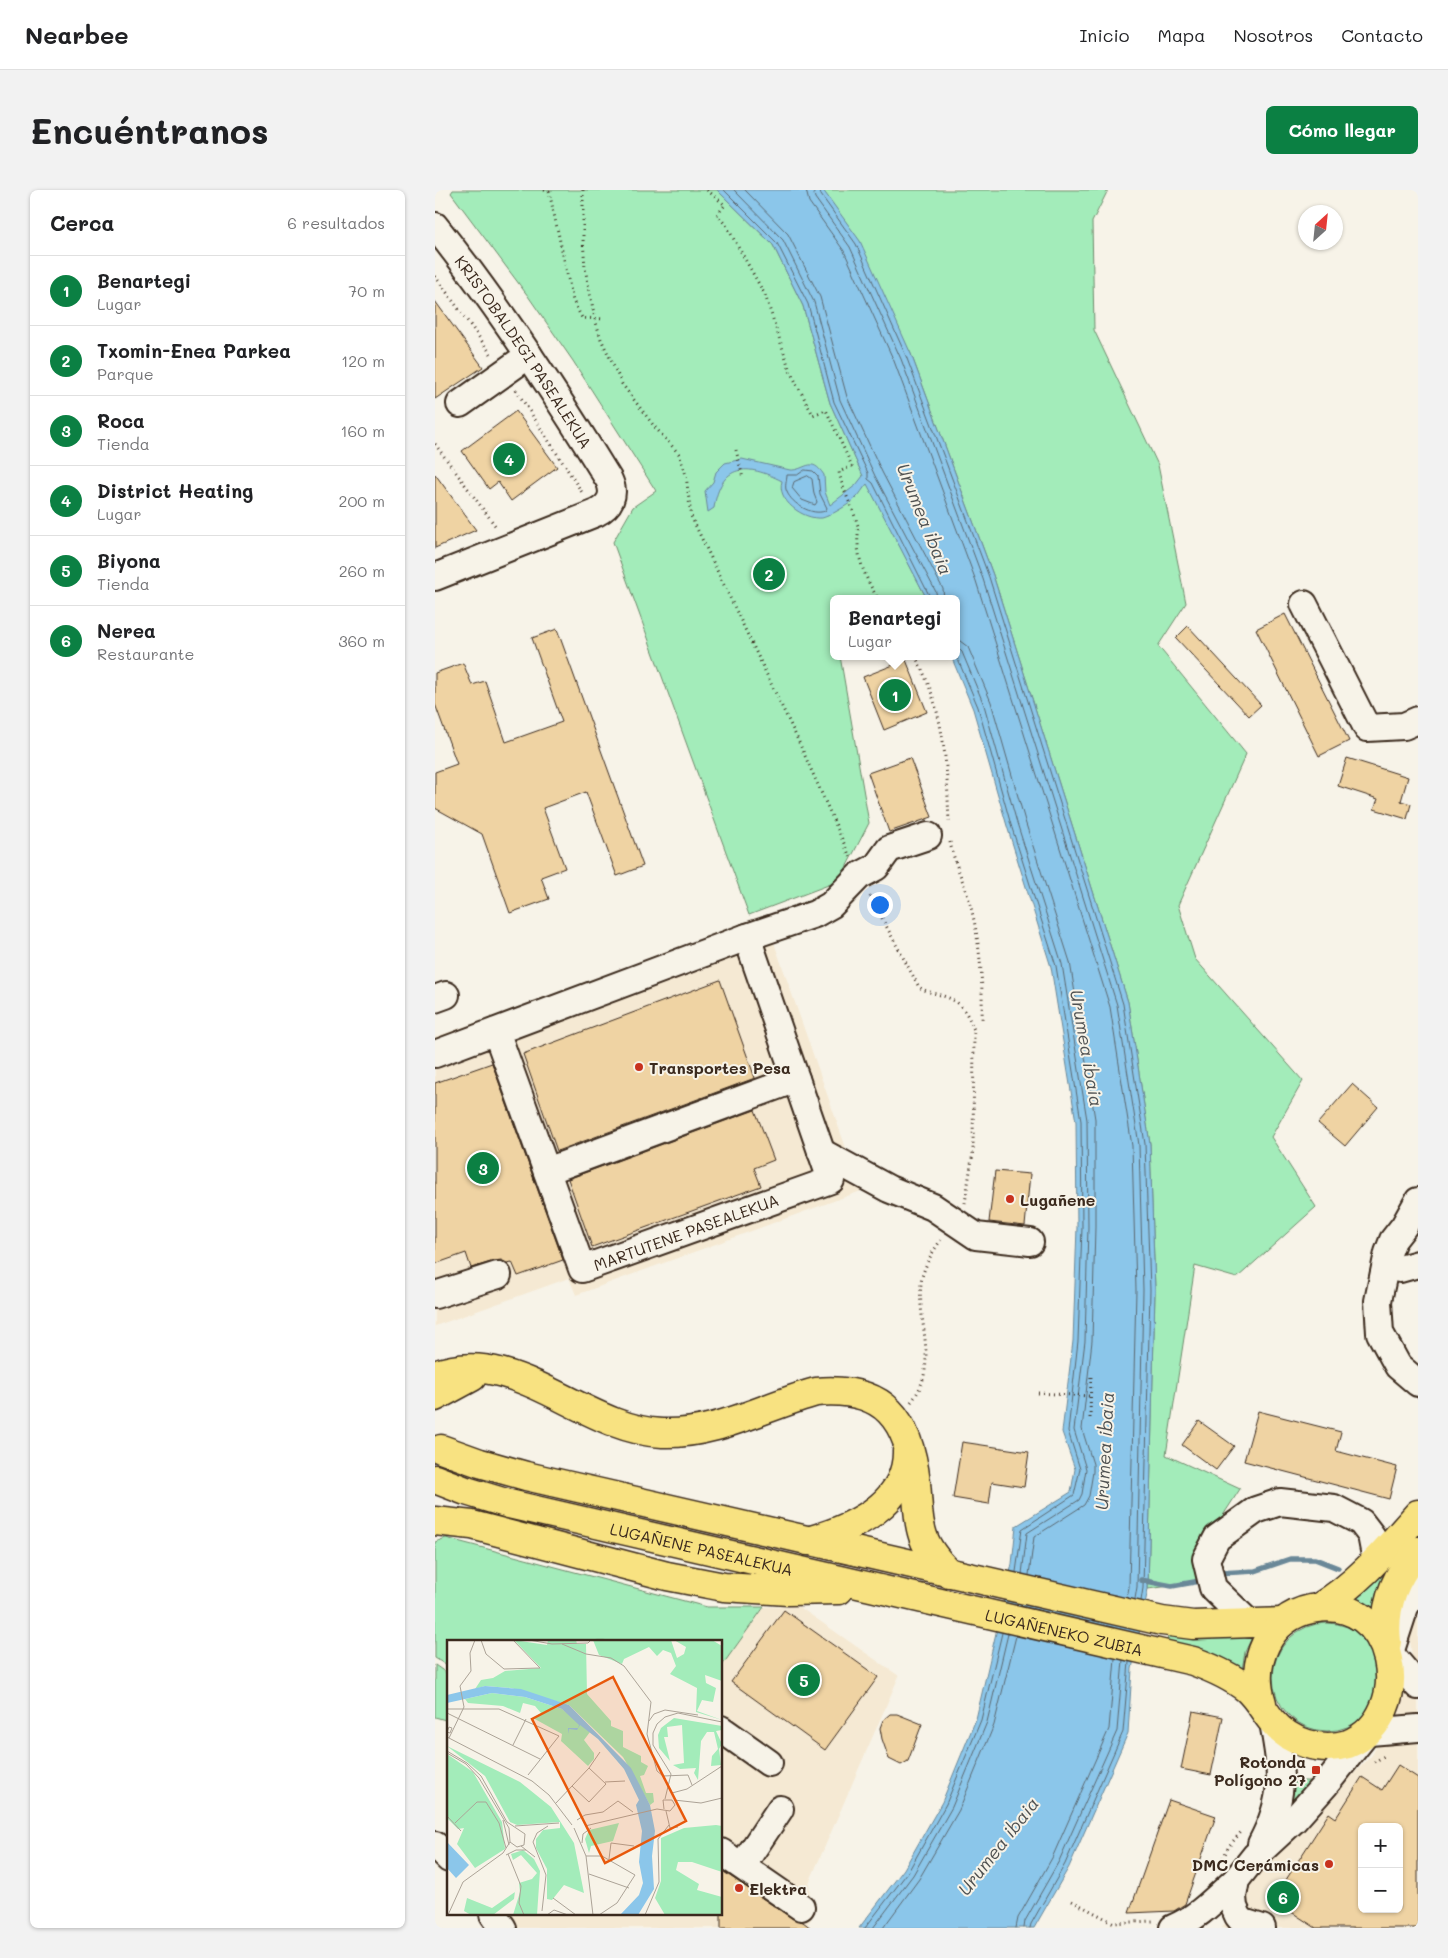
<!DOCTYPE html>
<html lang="es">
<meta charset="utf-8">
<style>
:root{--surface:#fff;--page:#f2f2f2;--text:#202124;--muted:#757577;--line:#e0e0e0;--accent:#0b8043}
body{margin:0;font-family:Mali,sans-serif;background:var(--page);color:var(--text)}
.controls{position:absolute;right:15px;bottom:15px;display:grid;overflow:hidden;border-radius:8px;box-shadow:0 1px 4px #0004}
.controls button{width:45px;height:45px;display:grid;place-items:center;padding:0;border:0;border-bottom:1px solid var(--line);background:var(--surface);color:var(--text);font:25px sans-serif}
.compass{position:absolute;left:863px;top:15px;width:45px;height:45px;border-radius:50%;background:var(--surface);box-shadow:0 1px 4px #0004;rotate:27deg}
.you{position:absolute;left:444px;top:714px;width:18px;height:18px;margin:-12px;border:4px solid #fff;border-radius:50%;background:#1a73e8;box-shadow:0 0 0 8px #1a73e833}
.badge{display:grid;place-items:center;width:32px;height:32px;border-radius:50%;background:var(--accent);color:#fff;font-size:16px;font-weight:700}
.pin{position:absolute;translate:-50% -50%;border:2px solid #fff;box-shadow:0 1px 5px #0006}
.popup{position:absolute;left:395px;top:405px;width:130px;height:65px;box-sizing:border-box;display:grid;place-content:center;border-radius:8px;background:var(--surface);filter:drop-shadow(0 1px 4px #0005);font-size:16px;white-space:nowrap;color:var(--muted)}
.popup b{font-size:19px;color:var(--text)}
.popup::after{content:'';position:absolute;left:50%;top:100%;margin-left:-10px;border:10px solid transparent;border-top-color:var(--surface)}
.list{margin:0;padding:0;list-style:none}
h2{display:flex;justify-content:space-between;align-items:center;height:65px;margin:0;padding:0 20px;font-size:21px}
h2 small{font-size:16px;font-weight:400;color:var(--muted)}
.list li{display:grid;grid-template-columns:32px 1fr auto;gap:15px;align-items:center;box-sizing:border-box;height:70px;padding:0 20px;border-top:1px solid var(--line)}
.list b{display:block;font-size:19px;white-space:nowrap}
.list p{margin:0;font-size:16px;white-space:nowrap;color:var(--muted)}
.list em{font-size:16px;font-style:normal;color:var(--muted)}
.map{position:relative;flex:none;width:983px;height:1738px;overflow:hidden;border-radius:8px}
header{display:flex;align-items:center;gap:30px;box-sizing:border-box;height:70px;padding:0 25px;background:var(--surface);border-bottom:1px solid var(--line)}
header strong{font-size:24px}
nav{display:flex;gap:28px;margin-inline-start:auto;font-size:18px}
.intro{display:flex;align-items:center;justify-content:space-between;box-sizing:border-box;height:120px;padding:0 30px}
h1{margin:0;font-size:35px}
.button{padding:12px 22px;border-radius:8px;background:var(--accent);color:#fff;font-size:18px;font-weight:700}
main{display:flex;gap:30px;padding:0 30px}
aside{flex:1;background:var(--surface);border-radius:8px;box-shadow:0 1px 4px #0004}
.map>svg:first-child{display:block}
.built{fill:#f5e9d3;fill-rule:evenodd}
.green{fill:#a3ecba;stroke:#6f8b6c}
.water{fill:#8bc6ea;stroke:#6b8898}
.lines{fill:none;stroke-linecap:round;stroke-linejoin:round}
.shore{stroke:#5b6870;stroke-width:1}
.stream{stroke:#6b8898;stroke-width:5.5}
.building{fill:#efd3a3;stroke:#3b2a1e;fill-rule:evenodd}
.minor-casing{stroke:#3b2a1e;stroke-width:30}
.major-casing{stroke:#3b2a1e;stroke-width:31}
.path{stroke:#3b2a1e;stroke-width:3;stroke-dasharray:1 4;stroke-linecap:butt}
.minor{stroke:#f7f3e8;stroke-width:26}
.major{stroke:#f8e281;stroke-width:28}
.poi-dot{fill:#c8321e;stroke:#f7f3e8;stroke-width:2}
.labels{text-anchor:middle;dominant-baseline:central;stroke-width:4;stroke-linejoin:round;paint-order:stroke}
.street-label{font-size:16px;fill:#3b2a1e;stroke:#f7f3e8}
.poi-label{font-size:16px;font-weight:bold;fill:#3b2a1e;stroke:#f7f3e8;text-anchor:start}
.water-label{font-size:18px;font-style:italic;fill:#4f5151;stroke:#f7f3e8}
.inset-road{fill:none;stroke:#aca397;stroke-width:1}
.view{fill:#e8590c;fill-opacity:0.15;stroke:#e8590c;stroke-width:2.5}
.inset-edge{fill:none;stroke:#3b2a1e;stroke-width:2.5}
</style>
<header>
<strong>Nearbee</strong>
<nav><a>Inicio</a><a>Mapa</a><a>Nosotros</a><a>Contacto</a></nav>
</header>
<div class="intro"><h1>Encuéntranos</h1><a class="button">Cómo llegar</a></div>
<main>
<aside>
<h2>Cerca<small>6 resultados</small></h2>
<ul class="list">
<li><span class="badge">1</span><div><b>Benartegi</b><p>Lugar</p></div><em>70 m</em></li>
<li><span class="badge">2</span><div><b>Txomin-Enea Parkea</b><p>Parque</p></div><em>120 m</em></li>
<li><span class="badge">3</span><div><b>Roca</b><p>Tienda</p></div><em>160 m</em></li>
<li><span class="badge">4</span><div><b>District Heating</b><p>Lugar</p></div><em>200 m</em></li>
<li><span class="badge">5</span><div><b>Biyona</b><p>Tienda</p></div><em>260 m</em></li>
<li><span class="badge">6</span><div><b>Nerea</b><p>Restaurante</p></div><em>360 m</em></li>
</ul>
</aside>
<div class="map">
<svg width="983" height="1738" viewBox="0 0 983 1738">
<rect width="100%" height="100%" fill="#f7f3e8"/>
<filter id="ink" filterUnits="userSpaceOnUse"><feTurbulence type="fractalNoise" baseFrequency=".02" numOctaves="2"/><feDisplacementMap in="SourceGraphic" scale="10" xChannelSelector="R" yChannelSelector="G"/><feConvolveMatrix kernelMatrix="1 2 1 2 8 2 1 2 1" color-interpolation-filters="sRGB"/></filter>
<g filter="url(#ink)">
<path class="built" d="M331 730 426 1001 141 1105 134 1088 0 1136V847Z
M983 1400V1738H787L831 1673 937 1565 979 1484 971 1416ZM927 1637H964V1719H927Z
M363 1416 464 1486 374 1693 376 1729 370 1738H76L65 1724H286V1477L329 1417Z"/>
<path class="green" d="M18 0H282L338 55 368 116 395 213 424 277 492 409H399V466H405L434 633 404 691 314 725 178 352 198 317 221 301 138 171 93 106 16 3Z
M388 0H673L657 32 659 140 723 275 751 413 723 456 811 564 743 715 760 769 868 891 836 947 881 1017 802 1088 760 1076 731 1265 805 1299 769 1355 764 1392 713 1399 720 1100 715 954 693 812 558 385 476 164Z
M11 1348 272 1417H329L286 1477V1452H14V1477L0 1468V1352Z
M952 1375 956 1377 942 1404 939 1420 920 1408Z
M838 1487a54 54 0 1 1 108 0a54 54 0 1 1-108 0Z
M820 1441 810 1462 806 1485 731 1455 734 1442Z
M0 1475 14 1485V1531L0 1527Z
M855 1591H879L846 1634Z"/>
<path class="water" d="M282 0H388L425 51 476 164 558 385 693 812 715 954 720 1100 713 1399 697 1479 693 1543 634 1677 599 1738H424L469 1679 507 1612 541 1529 577 1374 581 1336 636 1302 640 1279 627 1242 638 1151 642 1037 641 932 616 777 572 636 538 519 516 466H521V409H492L432 294C428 298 425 305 420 309 415 314 393 327 387 328 368 330 341 310 347 291 312 273 286 273 279 318L273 322 270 301 278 292 281 282 290 273 307 269 355 280C370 281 376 265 389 285L390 302 395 315 421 295 428 286 395 213 368 116 338 55Z"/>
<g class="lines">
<path class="shore" d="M289 0 342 53 373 114 399 212 433 283V289L438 293 496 409
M299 0 348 50 379 112 405 210 440 286 501 402 502 409
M310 0 353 44 385 107 412 207 447 282 508 399 509 409
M371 0 374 12 409 61 459 171 541 391 675 817 697 956 701 1100 694 1397 692 1408
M378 0 380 8 415 57 466 169 548 389 682 815 704 955 708 1100 702 1397 700 1409
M385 0 386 5 421 54 471 166 554 387 688 814 710 954 715 1100 708 1398 706 1411
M370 280 378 281 383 286 385 304 392 318 390 321C377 326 357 314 352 302 349 297 352 290 352 285H362Z
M373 286 377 289 379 304 382 312 380 315 367 310 357 298 359 292Z
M521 448 533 457 556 512 590 631 635 772 660 929V1037L657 1151 647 1239 658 1274V1282L654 1306 649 1315 599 1347 594 1385
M521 456 527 462 549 515 582 633 627 774 652 930 653 1037 650 1151 639 1240 651 1279 647 1304 644 1310 592 1343 587 1384
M521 465 543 517 576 635 621 776 646 931 647 1037 643 1151 633 1241 645 1279 639 1305 587 1339 581 1382
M430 1738 473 1682 511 1614 546 1530 567 1443
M438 1738 478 1685 517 1617 552 1532 573 1444
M448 1738 484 1689 524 1620 559 1535 581 1446
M581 1738 583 1728 617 1668 674 1539 680 1469
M589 1738 590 1731 624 1671 682 1541 688 1470
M595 1738 596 1734 630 1674 688 1542 694 1472"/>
<path class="stream" d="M785 1383 820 1381 855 1369H880L903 1378
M706 1390 737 1396 765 1391"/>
</g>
<path class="building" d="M0 111 48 177 0 209Z
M81 221 122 277 76 311 63 292 54 299 27 261Z
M0 284 41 340 0 358Z
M850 424 914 551 884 566 821 439Z
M753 436 826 515 814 526 741 448Z
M122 439 208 676 182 686 151 602 108 618 130 678 106 687 114 709 75 723 47 644 0 618V582L22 574 0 514V483L28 473 37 495 50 491 71 552 127 532 97 448Z
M471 470 492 522 449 540 428 487Z
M475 568 497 627 454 642 433 583Z
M912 568 973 587 966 611 976 614 972 629 939 619 943 609 903 596Z
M285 790 320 888 122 961 88 864Z
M57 873 128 1070 83 1086 77 1072 72 1073 66 1070 59 1071 36 1078 31 1063 0 1074V893Z
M917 894 943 917 910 956 883 933Z
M320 920 339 970 319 978 326 996 157 1057 133 989Z
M560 981 595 984 590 1036 554 1032Z
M823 1221 906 1242 901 1261 962 1277 954 1309 809 1271Z
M764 1231 799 1256 781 1280 747 1255Z
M527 1252 594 1262 589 1297 557 1292 554 1314 518 1308Z
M349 1420 443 1487 390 1560 296 1492Z
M758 1521 788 1527 776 1585 746 1579Z
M455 1524H462L487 1534 473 1571 466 1575 454 1569 447 1549 445 1538 448 1530Z
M963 1575 983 1588V1738H881L838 1710 894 1623 901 1628 927 1587 947 1600ZM927 1637H964V1719H927Z
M734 1610 781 1626 750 1714 739 1721 694 1723Z
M286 1680 358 1729 368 1732 376 1738H286Z"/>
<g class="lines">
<defs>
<g id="minor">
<path id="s1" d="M0 36C64 116 120 202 174 290 181 305 175 316 161 323L0 387"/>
<path d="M25 214 94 165"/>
<path d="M869 414 932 538 969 536 983 530"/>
<path d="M312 747 380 724 396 715 424 686 441 677 454 659 493 646"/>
<path d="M0 809 11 805"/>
<path d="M0 864 312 747 396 990 147 1079 61 841"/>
<path d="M386 962 454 999 498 1017 541 1046 595 1052"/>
<path d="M112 981 361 889"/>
<path d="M983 1011 969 1036 958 1050 953 1063 943 1111 945 1143 963 1176 983 1193"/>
<path d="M952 1076 965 1079 983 1074"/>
<path d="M0 1105 63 1085"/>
<path d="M815 1434 778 1398 771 1369 782 1348 821 1320 845 1312 899 1318 926 1332 936 1345 941 1371"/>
<path d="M956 1460 970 1417 983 1396"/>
<path d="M959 1468 983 1496"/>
<path d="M286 1539 334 1573"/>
<path d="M935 1542 983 1538"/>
<path d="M826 1654C851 1607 847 1583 838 1532"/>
<path d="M0 1655 14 1669"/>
<path d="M286 1662 366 1717"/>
<path d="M307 1676 345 1619"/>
<path d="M58 1724 68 1738"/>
<path d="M738 1738C763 1728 782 1707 801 1690"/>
<path d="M827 1738 808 1732 803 1726 799 1717 798 1707 801 1690 820 1666 859 1630 891 1594 930 1545"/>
</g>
<g id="major">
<path d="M0 1185C79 1154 149 1240 227 1243 281 1245 330 1216 381 1202 450 1196 474 1229 481 1293 483 1311 482 1329 488 1346 493 1361 503 1372 514 1383"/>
<path d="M0 1207 37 1187"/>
<path d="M6 1259 45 1273 91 1286 727 1431 758 1435 848 1432"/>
<path id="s2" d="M0 1289 31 1301 74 1314 758 1471C777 1478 796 1486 812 1499 823 1509 828 1520 837 1531 855 1553 886 1562 913 1554 983 1526 962 1401 876 1419 833 1428 814 1473 827 1513"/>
<path d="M0 1331 37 1335 232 1386 289 1397 353 1401 404 1400"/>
<path d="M373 1351C416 1339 473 1314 472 1261"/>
<path d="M883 1418C923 1394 952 1359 983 1324"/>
<path d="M952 1452C948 1417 959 1387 983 1361"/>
</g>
</defs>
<use href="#minor" class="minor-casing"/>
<use href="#major" class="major-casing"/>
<path class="path" d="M109 0 114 1 138 111 147 128 169 129
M148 0V49L150 78 160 129 166 149 187 194 219 236 244 264 251 285 256 326 362 548 415 667
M272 0 290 15 282 25 291 35 330 105 355 181 378 225 391 220 417 276 404 282C408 302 418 317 423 336 424 342 422 349 423 355 424 375 433 392 443 409
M0 86 56 164
M81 200 148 304
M0 254 62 338
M301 260 308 288
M480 466C510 520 512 575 514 635
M515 652C519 672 528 690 534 710 545 749 548 791 547 832
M435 706 484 797C493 803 501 803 511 807 527 812 533 825 539 840L538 962 530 1013
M603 1203 655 1206
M476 1212C507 1174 479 1128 487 1087 491 1073 498 1061 506 1050
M655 1228 656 1184
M939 1572 951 1565
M788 1668 794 1656 806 1642
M637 1711 679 1733 718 1731"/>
<use href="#minor" class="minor"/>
<use href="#major" class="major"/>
</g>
</g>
<g class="poi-dot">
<circle cx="204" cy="877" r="5"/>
<circle cx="575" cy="1009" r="5"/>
<rect x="876" y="1575" width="10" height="10" rx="2.5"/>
<circle cx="894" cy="1674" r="5"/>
<circle cx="304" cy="1698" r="5"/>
</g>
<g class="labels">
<g class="street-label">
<text stroke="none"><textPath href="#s1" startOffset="154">KRISTOBALDEGI PASEALEKUA</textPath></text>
<text transform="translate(251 1042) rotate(-20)">MARTUTENE PASEALEKUA</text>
<text stroke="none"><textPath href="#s2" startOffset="276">LUGAÑENE PASEALEKUA</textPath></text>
<text stroke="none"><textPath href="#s2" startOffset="648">LUGAÑENEKO ZUBIA</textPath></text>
</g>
<g class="poi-label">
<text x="214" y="877">Transportes Pesa</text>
<text x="585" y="1009">Lugañene</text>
<text x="871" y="1571" text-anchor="end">Rotonda<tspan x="871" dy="18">Polígono 27</tspan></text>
<text x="884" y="1674" text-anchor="end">DMC Cerámicas</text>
<text x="314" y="1698">Elektra</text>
</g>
<g class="water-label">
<text transform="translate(490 329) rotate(68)">Urumea ibaia</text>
<text transform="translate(652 858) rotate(80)">Urumea ibaia</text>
<text transform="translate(669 1261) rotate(-87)">Urumea ibaia</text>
<text transform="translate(563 1656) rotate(-52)">Urumea ibaia</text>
</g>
</g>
<g transform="translate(12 1450)">
<rect width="275" height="275" fill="#f7f3e8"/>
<path d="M67 0 100 5 101 0H129L130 4H139L140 54 164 81V86L176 91V107L194 116V122L201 126 197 135 193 136 199 153H206L207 162 203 165 176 117 122 65 64 48 38 46 28 49 34 40 46 38 58 31 94 28ZM146 0H224L230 18 237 14 239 7 227 0H265L275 6V41L258 35 259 43 269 48 266 62 255 60 250 71 275 80 249 72 250 48 223 34 229 26 224 13 216 10 210 16 202 7 177 19 175 24 152 15ZM45 53 78 57 115 69 143 92 137 100 147 113V119L141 126 114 101 115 94 86 78 94 73 88 66 76 63 73 73 56 66 21 63 18 59ZM227 78 275 86V90L269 91 275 104 272 109 274 125 264 126 265 116 271 109 267 92H260L254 101 251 140 247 133 249 128 233 129 226 125 237 123 235 85 220 87 221 97H217L223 121 212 108 211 95 214 88ZM0 106 73 142 104 167 127 203 137 253 117 245 105 260 100 259V229L89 208V199L96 190 113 188V182L70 185 63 182 38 136ZM0 114 26 132 55 182 58 209 28 228 10 204 17 188 11 189 0 178ZM172 183 166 201 144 206 142 213 138 199 142 190ZM269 185 275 186V232L245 222H231L229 230 252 244 250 250 275 257V275H218L208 258 214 241V198L237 188ZM76 210 87 219 93 231 90 275H66L73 252 72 243 85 239 90 233 74 215 66 220 64 214ZM69 244 67 259 46 275H24L17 271 20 258 45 268 68 252Z" fill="#a3ecba"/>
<path d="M38 46 74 49 122 65 184 128 203 165 208 191 205 216 207 249 191 275H173L192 255 196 243 192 222 195 191 189 165 192 160 177 129 151 99 133 85 130 90 122 89 121 94V88H131L132 85 115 69 78 57 45 53 0 63V55ZM0 202 22 225 9 238 0 228Z" fill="#8bc6ea"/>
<path class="inset-road" d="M34 0 39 14 57 29 93 28 66 0M82 0 105 4 141 3 144 0M115 4 139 14 164 18 177 26 204 62 200 94 210 131 216 136 241 135 245 145M17 67 13 46 24 31 23 13 28 0M0 69H52L112 96 81 135M0 73 93 119M202 81 207 74 218 70 251 75M2 87 5 88 3 93 0 92ZM0 97 85 141 102 155 125 185M2 98 17 67M66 105 79 79M0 111 20 123 34 136 60 182 78 194 77 205 70 207 63 202 62 188 32 138 19 124 0 113M142 128 153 112M158 142 178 141M225 153 240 149 275 126M218 159 224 134 206 105V93L210 84 218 77 231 73 275 82M227 160 254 163 275 158M109 163 142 128 159 144 142 162 125 146M219 171 223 188 231 187M0 176 14 191M56 180 62 205M130 180 138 175 156 172 171 161 186 172M8 183 30 162H39L52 183 59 208M68 186 112 183M138 186 210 169 223 171 228 165 225 160H216L217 169M127 188 139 216 146 275M135 203 136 194 144 188M74 206 88 217M61 214 74 246 72 263 77 275M59 215 69 210H79M139 216H155L188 235 170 263 152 275M162 219 164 203 187 206M142 234 182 248M106 258 129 275M95 271 99 235 86 202 90 193 101 186M1 275 16 242 56 213 63 202M100 275 107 270 121 275M198 275 212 242 211 199 222 185"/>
<path class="view" d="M166 37 239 181 158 223 85 79Z"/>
<rect width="275" height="275" class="inset-edge"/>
</g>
</svg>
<div class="controls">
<button>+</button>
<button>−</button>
</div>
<svg class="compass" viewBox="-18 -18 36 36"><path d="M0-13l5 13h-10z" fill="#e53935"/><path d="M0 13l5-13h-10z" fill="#757577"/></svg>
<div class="you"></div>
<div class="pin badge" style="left:460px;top:505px">1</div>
<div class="popup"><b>Benartegi</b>Lugar</div>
<div class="pin badge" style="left:334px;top:384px">2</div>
<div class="pin badge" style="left:48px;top:978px">3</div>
<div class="pin badge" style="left:74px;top:269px">4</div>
<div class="pin badge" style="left:369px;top:1490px">5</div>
<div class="pin badge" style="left:848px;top:1707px">6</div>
</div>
</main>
